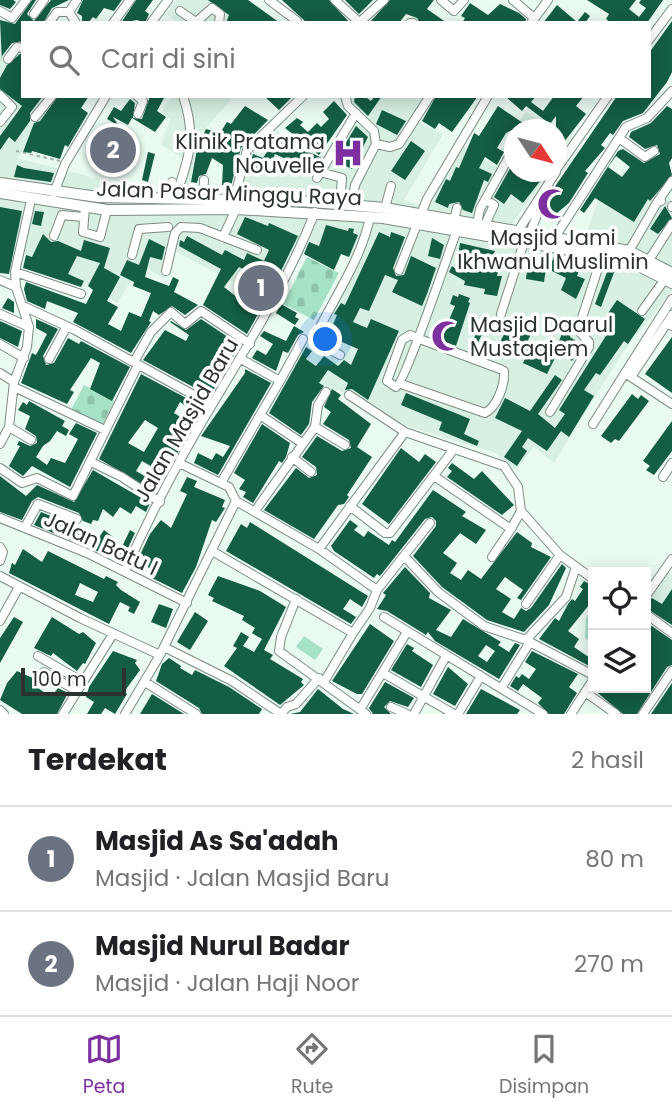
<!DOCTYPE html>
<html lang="id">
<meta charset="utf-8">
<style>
:root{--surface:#fff;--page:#f2f2f2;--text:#202124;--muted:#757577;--line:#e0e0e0;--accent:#7d2fa0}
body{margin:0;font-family:Poppins,sans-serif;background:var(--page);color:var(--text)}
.controls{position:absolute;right:21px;bottom:21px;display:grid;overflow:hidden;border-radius:0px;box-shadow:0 4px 18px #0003}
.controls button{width:63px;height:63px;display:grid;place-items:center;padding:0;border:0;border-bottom:2px solid var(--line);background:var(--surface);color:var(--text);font:35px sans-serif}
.compass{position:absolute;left:504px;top:119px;width:63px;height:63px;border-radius:50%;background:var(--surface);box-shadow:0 4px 18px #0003;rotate:126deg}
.scale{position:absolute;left:21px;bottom:18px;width:105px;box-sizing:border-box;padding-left:7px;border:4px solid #2c332f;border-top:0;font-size:19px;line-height:24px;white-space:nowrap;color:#2c332f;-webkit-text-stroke:5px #fff;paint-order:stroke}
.you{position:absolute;left:326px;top:340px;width:24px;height:24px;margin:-18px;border:5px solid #fff;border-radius:50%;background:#1a73e8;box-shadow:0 0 0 10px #1a73e833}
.badge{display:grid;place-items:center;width:46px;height:46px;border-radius:50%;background:var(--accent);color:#fff;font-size:23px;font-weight:700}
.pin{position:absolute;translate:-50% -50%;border:4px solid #fff;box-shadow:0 2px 7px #0006}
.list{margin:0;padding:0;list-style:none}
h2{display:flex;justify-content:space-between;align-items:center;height:91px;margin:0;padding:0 28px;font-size:30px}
h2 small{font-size:23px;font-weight:400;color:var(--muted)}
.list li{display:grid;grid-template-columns:46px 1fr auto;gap:21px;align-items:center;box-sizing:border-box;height:105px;padding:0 28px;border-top:2px solid var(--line)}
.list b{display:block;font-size:26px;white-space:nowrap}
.list p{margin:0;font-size:23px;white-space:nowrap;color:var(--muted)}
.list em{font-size:23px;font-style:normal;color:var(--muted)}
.icon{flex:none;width:38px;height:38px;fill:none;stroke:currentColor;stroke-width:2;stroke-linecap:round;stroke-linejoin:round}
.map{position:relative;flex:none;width:672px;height:714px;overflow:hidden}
.search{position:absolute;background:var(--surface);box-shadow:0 4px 18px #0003;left:21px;right:21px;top:21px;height:77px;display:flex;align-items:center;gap:18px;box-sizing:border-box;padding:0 24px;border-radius:0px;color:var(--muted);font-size:26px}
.sheet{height:301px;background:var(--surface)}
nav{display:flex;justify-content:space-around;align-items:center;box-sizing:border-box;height:98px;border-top:2px solid var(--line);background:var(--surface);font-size:19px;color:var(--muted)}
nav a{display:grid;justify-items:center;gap:4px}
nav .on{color:var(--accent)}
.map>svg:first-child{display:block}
.built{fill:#d7f0e3}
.grass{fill:#a6e2c5}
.cemetery{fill:url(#cemetery-stones)}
.building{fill:#145e43;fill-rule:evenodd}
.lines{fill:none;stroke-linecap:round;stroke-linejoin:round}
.minor-casing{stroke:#7c8b83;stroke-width:10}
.major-casing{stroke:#7c8b83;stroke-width:12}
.path{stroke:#a1aea7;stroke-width:2;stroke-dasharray:3.5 3.5;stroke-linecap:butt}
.minor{stroke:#fff;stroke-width:8}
.major{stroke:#fff;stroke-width:10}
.labels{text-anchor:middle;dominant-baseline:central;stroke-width:7;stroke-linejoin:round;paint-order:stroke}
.poi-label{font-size:21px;fill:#2c332f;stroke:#fff;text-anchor:end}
.street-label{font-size:21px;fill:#2c332f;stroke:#fff}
</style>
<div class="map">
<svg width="672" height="714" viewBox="0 0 672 714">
<defs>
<pattern id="cemetery-stones" width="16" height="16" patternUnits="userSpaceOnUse" patternTransform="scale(1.75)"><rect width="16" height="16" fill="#a6e2c5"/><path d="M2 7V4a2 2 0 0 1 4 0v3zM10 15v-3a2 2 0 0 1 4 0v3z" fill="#8fc2aa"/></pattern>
</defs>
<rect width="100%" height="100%" fill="#e9faf1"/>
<path class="built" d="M176 0H225L257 23H179L167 14Z
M10 14 23 23V37L18 43 23 46V96H61L17 158 146 191H174L189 162 161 145 170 119 161 111 172 96H234L200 135 188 192 246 197 243 168 250 151 265 150 274 130 329 160 356 117 340 105 347 96H432L417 121 443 134 404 200 427 207 463 146 496 167 507 152 510 134 526 112 552 129 514 130V172H549L511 225 584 240 600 195 636 159 666 184 661 192 672 200V291L623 352 554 463 534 447 515 470 498 454 384 419 338 389 332 395 292 364 352 259 309 243 286 285 261 270 257 280 246 276 238 285 175 251 165 278 141 266 117 303 76 276 71 280 21 252 25 234 0 225V20L3 22Z
M668 572 672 575V611L651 596Z"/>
<path class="grass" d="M304 636 323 649 315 660 296 647Z"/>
<path class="cemetery" d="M307 257 339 273 314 320 283 304Z
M84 385 114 401 102 426 71 410Z
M593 609V644L585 638 586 618Z"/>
<path class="building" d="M0 0H13L16 2 10 9 0 5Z
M32 0H36L27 14 34 21 51 0H69L52 8 43 23H23V41L12 43 2 56V62L0 20 15 24Z
M83 0H122L114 11 104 8 96 19 93 17 88 23H82V16L77 13Z
M136 0H153L145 11 149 14 145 23 137 20 121 23Z
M208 0H248L280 23H226L229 15Z
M282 0H329L350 23H307Z
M345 0H373L359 14Z
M390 0H434L427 9 447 23H420L417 18 406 14 399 23H369Z
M587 0H636L629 9 639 17 646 8 639 3 641 0H663L647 23H611L606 19 609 14Z
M470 3 488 15 500 4 519 13 526 19 525 23H462L465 18 461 16Z
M557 5 577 22 585 12 590 16 585 23H543Z
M672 21V72L667 82 643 113 623 121 613 135 610 133 601 145 605 148 585 171 588 173 569 203 551 218 541 207 617 96H649V53Z
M20 54H23V96H43L30 113V121L15 142 9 137 0 150V136L22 106 0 89V78L7 65Z
M58 96H89L81 108 88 113 68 147 65 145 60 159 32 151 31 153 23 152 34 123 40 121Z
M150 96H165L157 111 166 117 155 132 132 118 128 125 113 117 119 126 107 119 114 107 121 111 130 99 135 103 133 118 142 119Z
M264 96H293L279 110Z
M355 96H364L371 101 375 96H382L368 116 354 102Z
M436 96H478L452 132 439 123 435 129 422 121Z
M505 96H536L531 102 543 111 554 96H584L576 106 586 114 556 152V116L550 124 526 106 522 111Z
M334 101 347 115 319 155 285 128 297 118 303 122 300 125 308 132 317 123 321 127 329 119 323 112Z
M245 106 268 120 241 148 231 186 222 185 223 165 212 158 206 174 199 176 197 183 191 182 197 149 206 129 220 133 227 122 231 124Z
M498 106 533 130H512L506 133 497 148 504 152 497 165 485 157 479 168 492 174 488 182 484 180 472 213 463 210 459 202 449 204 448 208 435 202 446 179 450 181 456 167 459 168 474 133 479 136Z
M667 106 672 109V158L669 163 672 175 650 201 648 199 634 222 595 198 584 213 580 210 618 151 623 149 644 163 660 154 657 145 645 149 629 137 631 132 651 123ZM616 156 630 167 622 177 608 167Z
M382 110 406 121 397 135 376 124Z
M356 126 368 137 352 169 335 161Z
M120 128 136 154 122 163 126 171 120 175 107 173 90 146Z
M275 139 283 140 322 158 316 167 310 164 308 169 275 154 267 173 249 169 253 154 263 158Z
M411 141 425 151 405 180 391 171Z
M148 152 155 154 148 182 142 180Z
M17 165 24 168 54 173 51 182 14 177Z
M512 165 514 172H543L539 178 541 180 523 203 511 194 504 204 494 197Z
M665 206 672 218 658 234 650 229Z
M0 207 22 211 9 274 0 273Z
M35 211 44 212 41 226 32 224Z
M245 217 268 226 269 223 298 236 278 277 266 271 274 285 267 297 255 304 245 285 259 277 239 267 224 287 258 314 247 334 203 305 221 269 179 246 180 240 184 242 187 236 222 255 225 250 244 260 247 253 264 261 269 250 237 234Z
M326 225 348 231 349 228 354 229 353 233 358 235 349 257 341 254 334 270 304 254 309 242 319 246Z
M379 232 390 237 391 232 405 237 393 268 396 276 404 275 411 256 436 268 427 294 422 306 392 292 398 280 385 275 369 311 360 308 353 322 367 328 371 319 399 331 368 400 352 389 345 390 348 383 328 370 319 383 324 386 312 402 309 424 301 435 269 413 306 347 312 351 306 359 316 366 324 356 338 366 344 360 351 365 358 349 328 336 337 315 334 314 341 303 345 305Z
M43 234 51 242 58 241 81 251 84 240 110 248 104 268 120 277 107 301 118 307 108 324 121 331 129 312 141 317 151 293 133 286 134 282 120 275 127 260 139 265 149 239 165 247 162 260 150 257 145 277 169 286 173 277 179 280 174 292 198 305 185 315 172 306 159 315 153 311 149 321 151 322 131 353 73 322 78 313 47 301 45 309 27 301 24 289 26 282 86 304 93 290 88 286 100 263 77 256 68 274 84 281 81 287 23 268 26 255 32 257Z
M432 238 444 245 440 259 428 256Z
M460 243 495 251 486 269 498 272 497 276H502L497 296 484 294 485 289 464 285 465 281 449 272 452 266 456 269Z
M554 257 564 261 567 258 581 266 577 276 585 279 576 299 561 290 566 278 546 268 544 282 526 279 527 270 533 271 534 262 551 264Z
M609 267 615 270 601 307 595 304Z
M459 294 470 298 468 302 470 303 456 346 433 337 438 324 446 327 455 306 450 304 453 295 458 297Z
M8 298 14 302V313L2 308Z
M617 300 645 319 628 344 624 341 600 375 596 373 584 390 594 396 569 437 561 431 547 451 528 438 522 447 527 451 517 466 504 457 522 431 495 418 505 398 530 411 555 375 562 380 538 414 555 428 565 414 559 410 609 331 600 325Z
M281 304 297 313 295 317 299 319 295 325 276 313Z
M36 319 58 329 43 356 46 365 54 363 68 338 79 344 81 341 130 367 112 401 90 389 100 363 91 358 70 390 74 392 67 404 21 383 32 353 36 355 47 334 36 328Z
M201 319 240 345 210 396 143 360 165 330 186 341 189 335 170 322 171 321 186 330Z
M0 321 22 331 18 347 0 338Z
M511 321 532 332 528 340 531 344 556 356 547 374 523 363 525 359 498 346Z
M567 321 573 323 570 337 582 345 572 361 566 356 573 347 559 341Z
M294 326 304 332 298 335 288 353 283 351 276 371 252 358 257 350 266 355 273 344 260 336 264 331 286 341Z
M479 328 484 330 474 351 469 348Z
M672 337V393L645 374Z
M245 369 271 383 218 475 194 463 198 453 212 460 216 453 223 457 230 446 201 436 245 373Z
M141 374 203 407 156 492 99 459ZM180 402 190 409 184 419 174 413ZM145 420 158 428 144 452 128 443ZM142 461 154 468 148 478 136 471Z
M332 389 341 395 338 399 371 424 357 447 372 457 347 495 349 497 344 504 338 505 314 539 264 510 296 468 309 478 317 475 316 467 302 457 317 436 342 451 351 448 349 440 323 424 331 412 324 407Z
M406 393 470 419 464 434 479 441 477 446 439 430 442 422 401 405Z
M632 394 638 399 641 395 649 401 619 441 615 439 611 443 601 436Z
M29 401 65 421 62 426 69 430 66 436 57 431 50 441 43 446 36 457 47 465 51 458 65 463 78 439 69 434 76 423 97 433 70 487 32 466 23 476 9 466 20 446 17 445 19 441 30 446 37 443 36 436 25 429 30 416 18 410 23 402 27 405Z
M672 421V451L654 475 646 470 650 466 643 461Z
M262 424 290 443 286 457 282 463 279 461 253 503 243 497 246 492 239 489 245 480 234 473Z
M401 448 419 462 425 454 436 462 389 524 362 504Z
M452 463 474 479 482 471 514 505 502 515 447 477 452 471 448 468Z
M93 470 150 503 146 512 136 506 131 514 120 507 113 517 103 509 98 521 93 520 91 524 83 521 79 513 38 497 32 501 22 520 0 512V476L26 496 37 485 74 502Z
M187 477 197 481 194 487 225 500 222 507 225 508 216 522 212 520 196 567 182 593 152 578 155 573 138 559 150 534 161 520 171 528 187 494 180 491Z
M433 490 466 512 462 516 486 530 476 544 460 533 443 553 457 563 450 573 461 580 468 570 481 579 517 532 532 543 531 547 551 557 521 600 517 598 523 590 505 577 496 589 511 599 502 612 514 619 521 608 526 611 531 608 562 564 566 568 549 605 524 632 487 620 442 587 413 556 436 526V521L432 517 425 519 380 576 377 574 374 578 334 551 331 546 350 520 358 526 354 530 364 537 368 531 389 545 392 540 395 542Z
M41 512 73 525 71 530 84 535 86 531 100 536 104 530 113 537 104 554 34 525Z
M250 522 368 596 362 607 350 599 343 609 356 617 351 624 226 551 241 524 247 528Z
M130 530 135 533 121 563 112 558 116 552 119 553Z
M23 549 42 562 48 551 104 579 106 576 118 582 116 585 121 590 140 602 134 614 128 611 130 607 120 602 109 624 9 573 12 563 15 565ZM80 583 98 592 93 602 75 595Z
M405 567 430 593 429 598 451 610 436 630 451 637 463 619 501 642 498 645 509 652 515 643 520 645 499 679 435 641 428 632 426 635 387 611 377 609 386 595 383 593ZM486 645 495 651 487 662 478 656Z
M218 576 260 591 286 607 264 650 273 655 270 659 303 679 301 682 304 685 280 705 224 666 237 648 233 646 241 632 249 637 243 646 254 652 262 639 252 633 255 628 242 620 244 616 212 601 214 598 208 595Z
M584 581 593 586 589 597 593 600 568 631 579 639 574 647 593 660 591 667 539 639 555 618 559 621 568 604 572 599 575 601 583 589 580 587Z
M672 589V625L646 608V602L652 598 662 604Z
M159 604 173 609 166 628 151 622Z
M195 612 208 621 190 650 177 642Z
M14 617 23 622 0 663V638Z
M52 617 79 634 83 632 96 643 85 664 83 663 77 671 53 653 51 656 34 648Z
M646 622 672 640V665L667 667 637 714H623L594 690 596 688H646Z
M370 624 394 641 362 694H357L332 681Z
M407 644 414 648 412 651 433 665 421 687 391 670Z
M113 651 137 660 135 663 140 670 124 692 127 694 115 714 105 708 101 714H87L94 702 86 697 89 687Z
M532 651 578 674 569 687 577 693 564 714H549L538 703 542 698 523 684 518 691 510 686 516 676 519 678 522 674 529 679 536 669 525 662Z
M169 658 181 666 180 668 192 675 195 670 229 687 262 709 259 714H202L199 708 156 681 162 664Z
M448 667 468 684 455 706 433 694Z
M17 671 35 679 32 683 46 694 52 696 58 688 68 693 57 714H22L0 700 7 683Z
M385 682 414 698 408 707 390 701 384 707 391 714H373L369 708Z
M672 683V714H651Z
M318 689 343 709 354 714H290L300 712Z
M481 689 520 710 517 714H466Z
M152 694 184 714H140Z"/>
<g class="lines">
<defs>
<path id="minor" d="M269 0 297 21
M335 0 360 23
M441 0 454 11 464 0
M513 0 534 18
M0 11 12 18 26 0
M180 11 196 22 212 8 220 14 219 23
M34 14 44 0
M361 21 384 0
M49 23 57 12H69
M76 23 69 12 77 0
M113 23 130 0
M151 23 168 0
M410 23H413
M531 23 548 0
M649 40 672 9
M8 59 17 47 23 48
M0 95 12 107 0 122
M137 96 143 101 138 114
M345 96 348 106 374 131 376 144
M35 117 52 96
M619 138 645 157 654 151
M556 170 608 96
M320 172 342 178 340 204
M317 178 356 113
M54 193 65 164 106 96
M175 198C189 159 197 137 183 96
M168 199 172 182
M203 199 204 180
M234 199 247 150 303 96
M658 201 672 181
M352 205 355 185 376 144 390 147 399 144 430 96
M672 206V207
M85 208 83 232 100 237 107 210
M385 208 391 186
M454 220 457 208
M477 224 480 209 514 148
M485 225 494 205 486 200
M518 231 556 172
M530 233 537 215
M54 236 62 215 83 217
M223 237 236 209
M555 237 626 127 647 118 672 91
M629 251 658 201H661
M132 255 139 229 168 227
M649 260 672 224
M399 270 427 199 488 96
M166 271 175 233 181 227 200 228 257 250
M15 272 81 294
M0 280 16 287
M672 299 625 373 672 404
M23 306 75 330 212 405
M642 311 665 279
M0 314 29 327
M501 314 524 242
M672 315 667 323 672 326
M0 344 24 358
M340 355 320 344 316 335C335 296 361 260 370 217
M49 359 67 326
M241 359 280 381 260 415 302 443
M134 362 151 332 171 312 185 324 201 311 250 344
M0 373 14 382
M631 377 667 323
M280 381 303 339
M401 384 485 413C497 407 505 385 504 371L500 369 417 338 410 335 402 340 387 381 396 387C405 383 449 251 457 230
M14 387 105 430
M349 395 405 432 504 466 518 487 521 511 560 555 593 579
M550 412 589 347V342L578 330 602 256
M593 424 625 373
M9 427 31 440
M315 427 318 405 326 392
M315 427 345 445
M0 444 9 427 14 382 27 347 29 327 16 287 15 272 31 200
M292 457 311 472
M91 462 122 477 160 502
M181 464 229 487 236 501 319 549 377 590
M0 468 22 483 37 478 73 496 138 365
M434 476 511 529 521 511
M663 477 672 463
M221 483 260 415
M350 506 385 533H390L454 449
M255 511 315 427
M0 518 87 553 187 603
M25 527 38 504 77 519
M0 547 3 552 0 561
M319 549 405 432
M212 551 353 633 370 608 377 590 430 523
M405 557 438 592 484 626 526 640 593 675
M492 557 511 529
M125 571C150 515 180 458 212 405 250 341 288 281 315 212
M0 576 80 618 160 655
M646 596 672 559
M296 599 281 637 279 651 366 714
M526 604 560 555
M646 614 672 633
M384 617 543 714
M0 621 19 587
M526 640 566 597 576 567
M164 647 232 681 281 714
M38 656 83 682
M44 672 77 691
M383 673 454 714
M145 682 196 714
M324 682 353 633
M502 687 530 642
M585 692 616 714
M391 707 407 714
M361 708 407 632
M0 710 4 714
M63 714 113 634
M125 714 160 655 236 501
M281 714 287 707 296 704 319 678
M414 714 446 656
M458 714 481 676
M571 714 593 680
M643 714 672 671"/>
<path id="major" d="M0 183 98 197 300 201 385 208 629 251 672 273
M0 193 107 210 236 209 383 218 627 260 672 283"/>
</defs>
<use href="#minor" class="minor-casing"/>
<use href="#major" class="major-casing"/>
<path class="path" d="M16 151 60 161"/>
<use href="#minor" class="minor"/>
<use href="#major" class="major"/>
</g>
<defs>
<symbol id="hospital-bare" viewBox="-9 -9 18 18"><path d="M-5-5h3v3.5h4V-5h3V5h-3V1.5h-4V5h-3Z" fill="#7d2fa0" stroke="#fff" stroke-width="2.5" paint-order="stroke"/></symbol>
<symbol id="mosque-bare" viewBox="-9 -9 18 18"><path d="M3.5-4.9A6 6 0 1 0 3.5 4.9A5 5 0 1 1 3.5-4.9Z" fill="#7d2fa0" stroke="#fff" stroke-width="2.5" paint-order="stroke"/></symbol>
</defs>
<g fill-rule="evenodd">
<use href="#hospital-bare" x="326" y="131" width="44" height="44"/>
<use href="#mosque-bare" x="531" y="182" width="44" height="44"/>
<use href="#mosque-bare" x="425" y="314" width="44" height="44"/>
</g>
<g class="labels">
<g class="poi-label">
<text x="325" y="141">Klinik Pratama<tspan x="325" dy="24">Nouvelle</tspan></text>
<text x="553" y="237" text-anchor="middle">Masjid Jami<tspan x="553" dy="24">Ikhwanul Muslimin</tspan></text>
<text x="470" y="324" text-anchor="start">Masjid Daarul<tspan x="470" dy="24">Mustaqiem</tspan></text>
</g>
<g class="street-label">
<text transform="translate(229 193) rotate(2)">Jalan Pasar Minggu Raya</text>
<text transform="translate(186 420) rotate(-60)">Jalan Masjid Baru</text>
<text transform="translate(101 543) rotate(25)">Jalan Batu I</text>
</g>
</g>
</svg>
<div class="controls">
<button><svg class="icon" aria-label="locate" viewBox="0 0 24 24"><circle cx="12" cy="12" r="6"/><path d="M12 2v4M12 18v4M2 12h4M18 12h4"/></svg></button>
<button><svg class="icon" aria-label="layers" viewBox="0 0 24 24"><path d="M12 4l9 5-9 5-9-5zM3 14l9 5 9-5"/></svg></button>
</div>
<svg class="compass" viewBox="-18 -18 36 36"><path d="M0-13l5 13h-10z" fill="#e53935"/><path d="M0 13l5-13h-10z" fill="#757577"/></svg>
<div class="scale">100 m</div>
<div class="you"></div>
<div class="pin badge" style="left:261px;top:288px;background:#6b7280">1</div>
<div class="pin badge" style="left:113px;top:150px;background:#6b7280">2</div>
<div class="search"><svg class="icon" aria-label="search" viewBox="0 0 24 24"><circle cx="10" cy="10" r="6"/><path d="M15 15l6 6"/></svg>Cari di sini</div>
</div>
<section class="sheet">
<h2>Terdekat<small>2 hasil</small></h2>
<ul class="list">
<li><span class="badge" style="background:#6b7280">1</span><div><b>Masjid As Sa'adah</b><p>Masjid · Jalan Masjid Baru</p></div><em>80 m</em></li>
<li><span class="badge" style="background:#6b7280">2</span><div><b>Masjid Nurul Badar</b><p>Masjid · Jalan Haji Noor</p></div><em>270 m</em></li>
</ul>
</section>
<nav>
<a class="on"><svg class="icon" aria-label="map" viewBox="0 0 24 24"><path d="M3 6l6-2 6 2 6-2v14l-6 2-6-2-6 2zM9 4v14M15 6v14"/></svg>Peta</a>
<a><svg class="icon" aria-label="directions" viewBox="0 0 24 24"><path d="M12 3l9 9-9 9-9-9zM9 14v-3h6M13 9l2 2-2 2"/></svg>Rute</a>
<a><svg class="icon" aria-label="saved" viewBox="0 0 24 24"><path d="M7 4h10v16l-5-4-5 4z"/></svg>Disimpan</a>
</nav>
